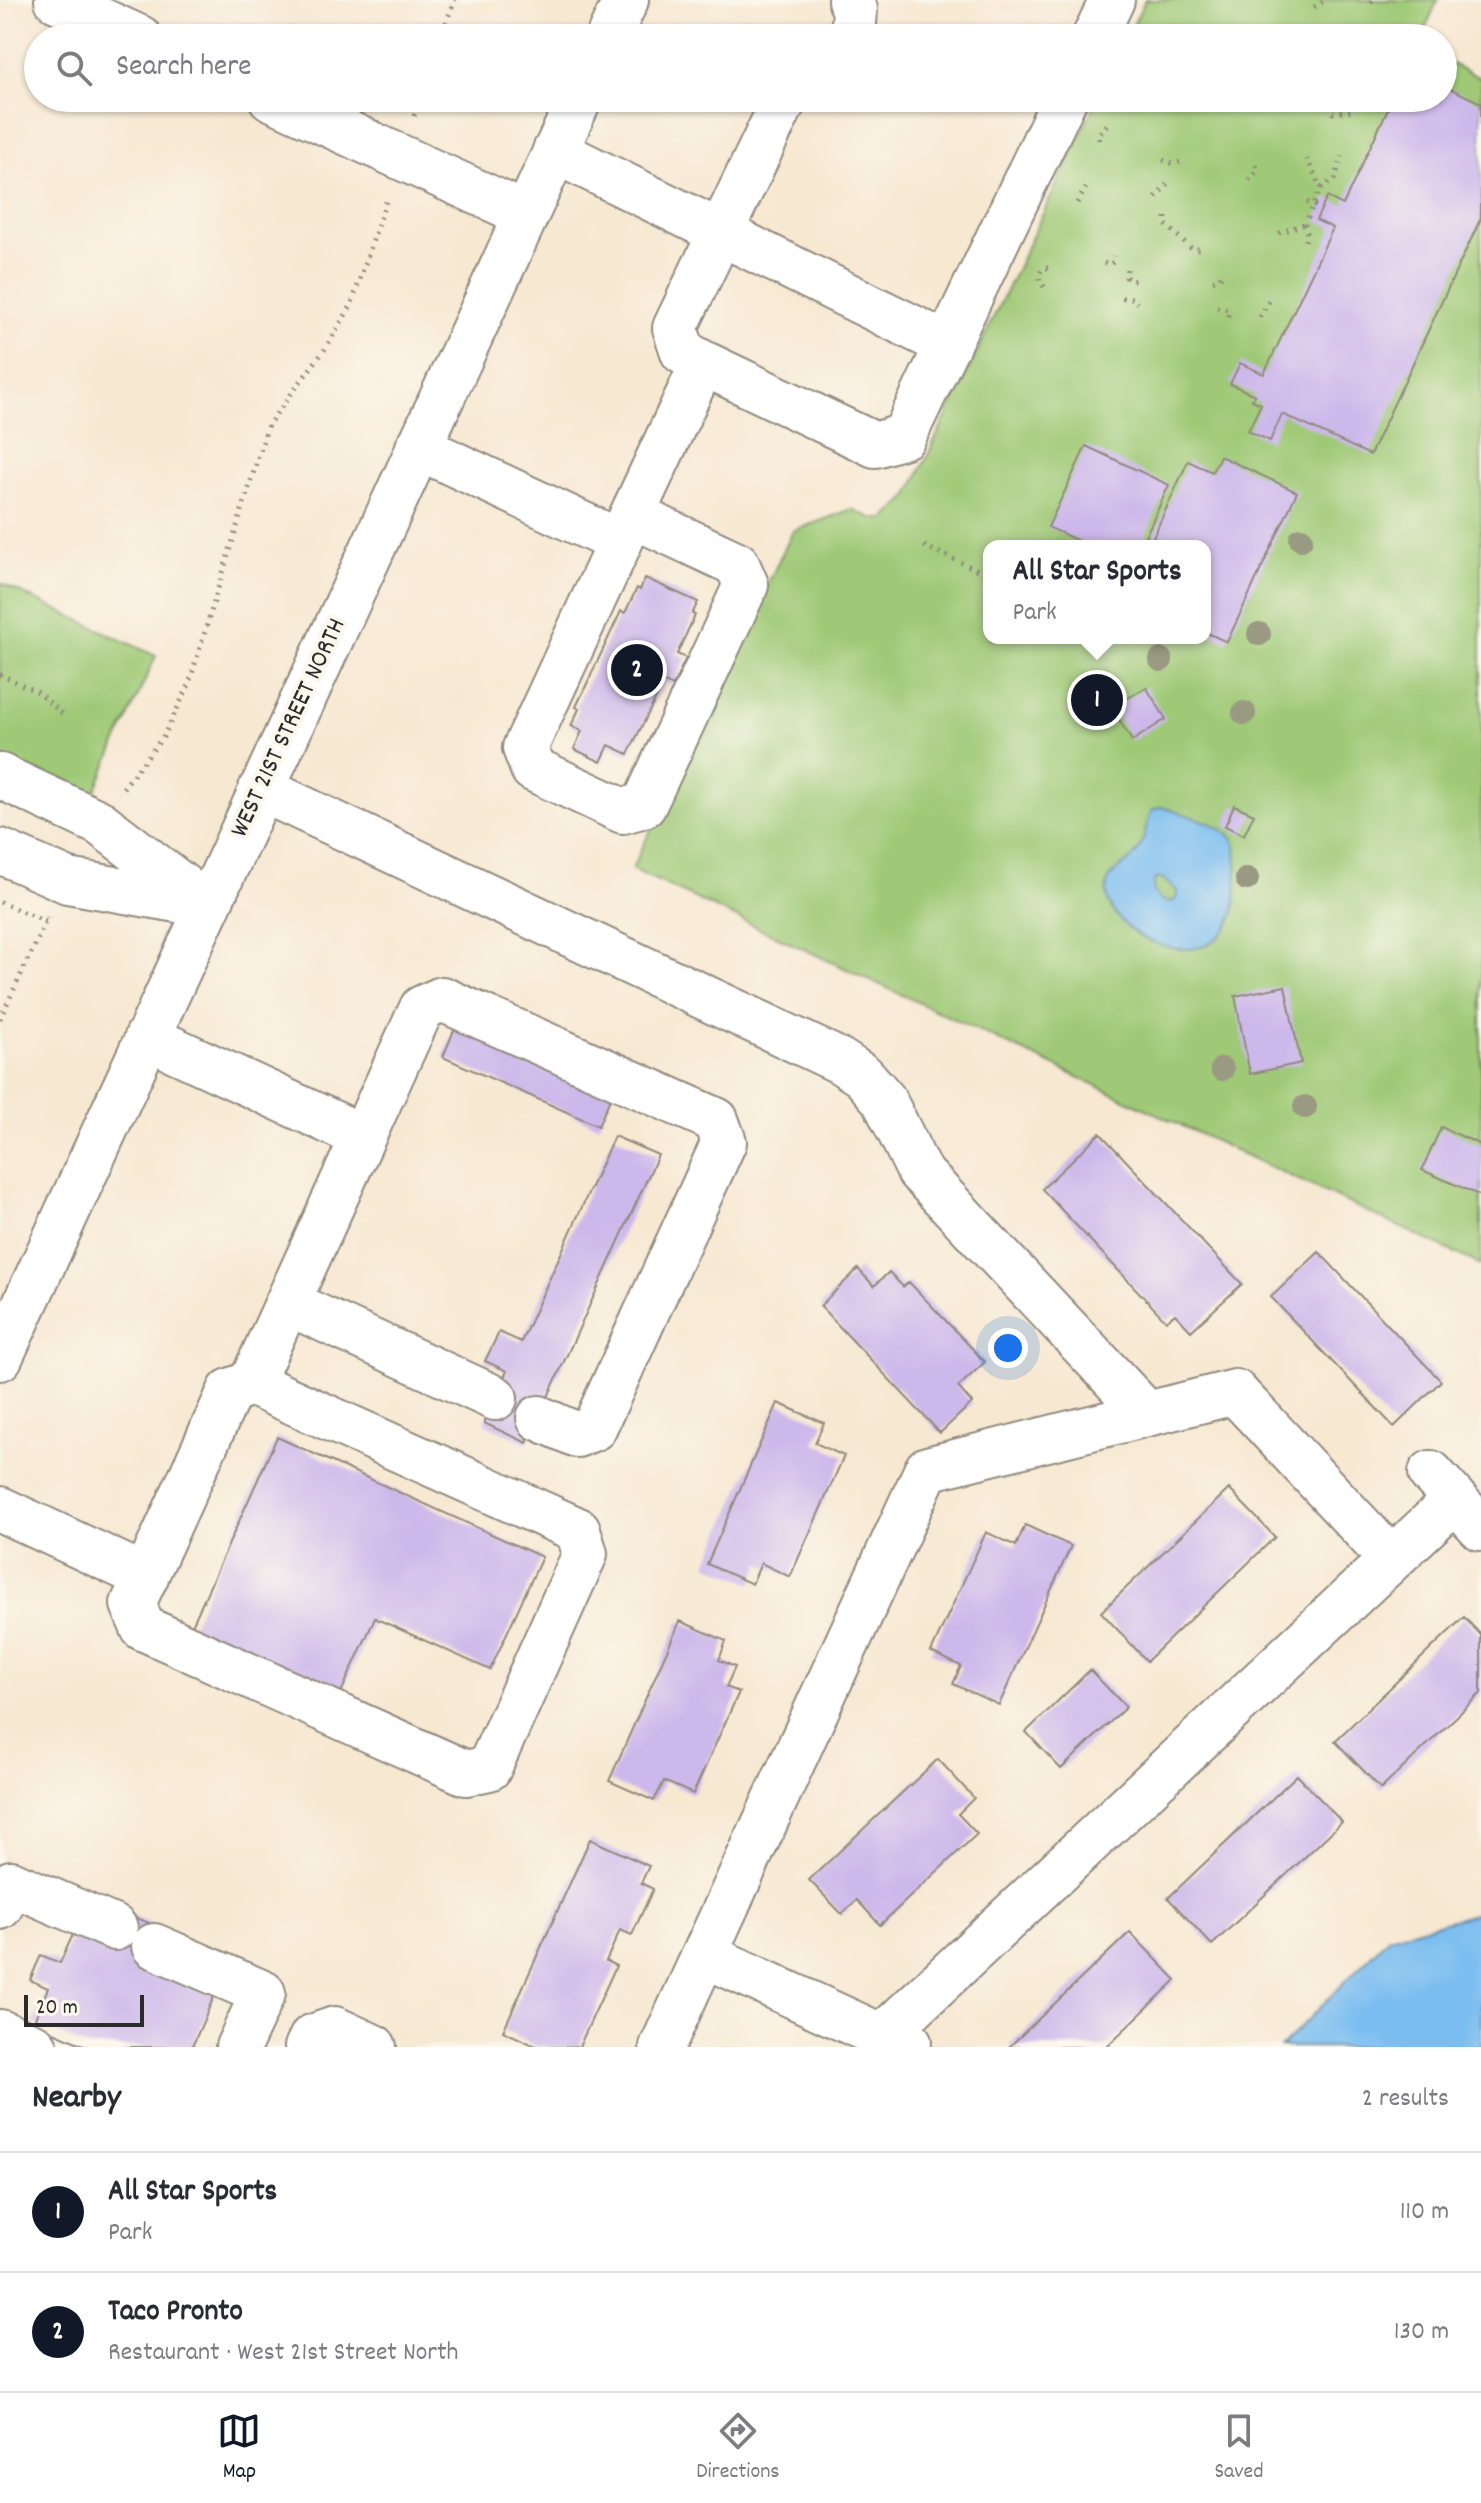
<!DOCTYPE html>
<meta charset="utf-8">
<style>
:root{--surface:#fff;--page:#f2f2f3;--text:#2b2b33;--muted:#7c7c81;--line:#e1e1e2;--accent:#111827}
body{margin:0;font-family:Dekko,sans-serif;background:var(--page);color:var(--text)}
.scale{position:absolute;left:24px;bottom:20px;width:120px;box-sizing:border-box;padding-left:8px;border:4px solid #2b2b2b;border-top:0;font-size:22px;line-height:28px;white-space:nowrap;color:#2b2b2b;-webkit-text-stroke:6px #fbf7ec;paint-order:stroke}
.you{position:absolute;left:1008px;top:1348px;width:28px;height:28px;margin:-20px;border:6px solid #fff;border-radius:50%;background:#1a73e8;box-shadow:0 0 0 12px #1a73e833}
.badge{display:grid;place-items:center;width:52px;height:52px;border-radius:50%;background:var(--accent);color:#fff;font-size:26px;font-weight:700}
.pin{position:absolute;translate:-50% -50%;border:4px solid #fff;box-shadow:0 2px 8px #0006}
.popup{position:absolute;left:983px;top:540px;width:228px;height:104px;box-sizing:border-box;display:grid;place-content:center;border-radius:16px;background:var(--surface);filter:drop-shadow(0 2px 6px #0005);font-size:26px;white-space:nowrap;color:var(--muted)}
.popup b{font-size:30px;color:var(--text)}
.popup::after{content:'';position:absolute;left:50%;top:100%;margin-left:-16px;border:16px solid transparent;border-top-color:var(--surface)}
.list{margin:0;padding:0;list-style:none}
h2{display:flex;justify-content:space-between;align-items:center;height:104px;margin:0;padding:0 32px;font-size:34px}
h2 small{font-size:26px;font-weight:400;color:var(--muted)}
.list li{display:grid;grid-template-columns:52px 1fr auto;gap:24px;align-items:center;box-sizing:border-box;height:120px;padding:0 32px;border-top:2px solid var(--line)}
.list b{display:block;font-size:30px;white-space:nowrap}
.list p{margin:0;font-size:26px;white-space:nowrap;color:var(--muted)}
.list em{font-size:26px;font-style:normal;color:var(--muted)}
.icon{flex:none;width:44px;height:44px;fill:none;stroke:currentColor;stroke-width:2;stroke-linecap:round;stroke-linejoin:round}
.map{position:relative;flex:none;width:1481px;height:2047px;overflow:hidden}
.search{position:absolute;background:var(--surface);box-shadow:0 2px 6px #0004;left:24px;right:24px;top:24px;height:88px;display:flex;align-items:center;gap:20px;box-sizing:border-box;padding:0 28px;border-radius:44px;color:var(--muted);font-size:30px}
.sheet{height:344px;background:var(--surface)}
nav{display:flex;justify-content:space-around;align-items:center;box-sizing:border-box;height:112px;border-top:2px solid var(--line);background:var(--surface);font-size:22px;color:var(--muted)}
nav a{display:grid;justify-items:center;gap:4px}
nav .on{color:var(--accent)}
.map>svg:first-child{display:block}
.green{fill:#9fc976;stroke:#657a50;stroke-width:2;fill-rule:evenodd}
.water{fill:#7abdf0;stroke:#52748e;stroke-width:2;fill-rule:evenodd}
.building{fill:#cdb8eb}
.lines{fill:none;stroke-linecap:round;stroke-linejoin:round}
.minor-casing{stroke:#918a7e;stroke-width:48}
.major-casing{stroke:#918a7e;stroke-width:48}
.path{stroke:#918a7e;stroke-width:5;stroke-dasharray:2 6;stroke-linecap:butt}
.minor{stroke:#fff;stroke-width:44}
.major{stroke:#fff;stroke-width:44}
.tree{fill:#9a9a83}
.labels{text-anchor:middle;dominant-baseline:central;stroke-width:8;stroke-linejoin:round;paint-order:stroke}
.street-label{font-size:26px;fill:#2b2b2b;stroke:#fbf7ec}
</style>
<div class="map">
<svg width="1481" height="2047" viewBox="0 0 1481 2047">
<rect width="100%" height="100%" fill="#fbf7ec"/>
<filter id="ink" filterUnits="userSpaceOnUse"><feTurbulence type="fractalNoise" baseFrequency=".0125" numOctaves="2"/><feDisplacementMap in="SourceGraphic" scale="16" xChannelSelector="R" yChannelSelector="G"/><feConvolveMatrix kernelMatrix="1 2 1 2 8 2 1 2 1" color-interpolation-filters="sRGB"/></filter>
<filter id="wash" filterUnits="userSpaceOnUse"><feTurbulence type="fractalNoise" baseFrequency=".006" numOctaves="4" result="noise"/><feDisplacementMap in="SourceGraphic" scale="32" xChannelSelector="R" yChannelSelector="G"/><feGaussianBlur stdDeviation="1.8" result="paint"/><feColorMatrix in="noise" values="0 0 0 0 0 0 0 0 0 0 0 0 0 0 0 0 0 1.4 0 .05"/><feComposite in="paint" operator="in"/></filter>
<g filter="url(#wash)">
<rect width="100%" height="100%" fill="#f7e8d2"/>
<path class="green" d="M1145 0H1438L1421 38H1127Z
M1443 60 1481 78V1265L632 869 793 531 852 509 874 519H885L908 497 1098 98H1443ZM989 546H1205V638H989Z
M0 583 156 656 94 793 0 758Z"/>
<path class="water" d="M1162 807C1184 815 1227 823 1236 845 1237 862 1238 903 1232 918 1203 984 1100 931 1107 886 1109 870 1126 867 1135 855 1146 842 1145 825 1152 810ZM1162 878 1177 891V897L1172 902C1158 902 1150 892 1155 879Z
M1481 1912V2047H1281L1389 1937Z"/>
<g id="blocks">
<path class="building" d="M1443 85 1481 103V218L1370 455 1282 414 1270 441 1248 431 1261 404 1252 400 1255 395 1230 384 1240 363 1264 374 1333 228 1316 220 1327 197 1343 205 1393 98H1443Z
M1086 446 1169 485 1141 546H1089L1048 527Z
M1220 456 1297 492 1227 642 1205 632V546H1149L1188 461 1212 472Z
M645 578 698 602 692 614 695 615 677 654 686 658 673 686 664 682 628 754 609 745 601 762 574 749 582 731 571 726 579 709 576 707 621 611 625 613 637 588 640 590Z
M1146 687 1166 719 1132 741 1112 708Z
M1234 805 1254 814 1244 835 1225 826Z
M1285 986 1301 1063 1250 1074 1235 996Z
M459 1018 615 1088 598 1126 443 1057Z
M1441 1127 1481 1145V1196L1422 1170Z
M1100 1133 1242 1284 1191 1331 1175 1314 1166 1321 1042 1189Z
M614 1136 658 1155 527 1443 484 1423 507 1371 485 1361 499 1332 521 1342Z
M1319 1252 1441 1381 1394 1427 1271 1297Z
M858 1269 874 1286 889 1272 903 1287 909 1282 985 1362 958 1387 972 1403 940 1433 820 1306Z
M778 1403 824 1423 815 1443 844 1456 790 1577 761 1563 752 1584 707 1564Z
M277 1437 542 1557 490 1670 375 1618 339 1697 190 1630Z
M1229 1489 1275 1537 1147 1661 1101 1612Z
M1025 1525 1071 1546 999 1705 953 1684 961 1666 931 1652 986 1532 1016 1546Z
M1464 1617 1481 1635V1693L1381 1789 1335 1741Z
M680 1621 726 1641 719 1660 735 1667 726 1687 739 1692 693 1794 664 1781 654 1801 609 1781Z
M1090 1670 1126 1707 1061 1769 1026 1732Z
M938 1759 974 1798 958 1814 977 1834 880 1925 857 1900 842 1914 809 1880Z
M1297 1775 1342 1822 1212 1945 1168 1898Z
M590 1839 649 1866 641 1883 653 1889 632 1935 620 1930 606 1961 616 1966 579 2047H538L503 2031Z
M121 1911 163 1929 215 1994 192 2047H88L33 2023 48 1988 30 1980 41 1955 60 1963 75 1930Z
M1130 1932 1176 1980 1106 2047H1009Z"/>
</g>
</g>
<g filter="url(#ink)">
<use href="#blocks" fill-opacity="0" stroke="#918a7e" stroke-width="2"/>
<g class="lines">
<defs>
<path id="minor" d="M57 0 140 38
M850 0 855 9 853 38
M1094 38 1112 0
M271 98 525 214
M555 151 948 345
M703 363 875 445 904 436 1065 98
M418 447 620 542 525 748 533 769 623 811 644 805 746 585 737 564 632 515 620 542
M632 515 703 363 683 352 675 328 785 98
M0 776 100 823 207 905
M261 789 840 1061 863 1076 884 1100 919 1171 1147 1414
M0 851 68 881 201 904
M147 1037 363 1137 251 1383
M363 1137 422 1008 442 999 716 1120 724 1142 594 1428 577 1435 539 1418
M288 1303 495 1398
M251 1383 578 1530 585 1554 489 1768 466 1773 143 1628 133 1604 230 1391Z
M1431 1473 1481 1528
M0 1509 146 1577
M0 1907 11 1883 115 1928
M154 1946 263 1993 238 2047
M705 1955 883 2037 893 2026 909 2042
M893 2026 1455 1500
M0 2032 35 2047
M307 2047 312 2037 335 2029 374 2047
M662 2047 927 1469 1235 1392 1391 1559"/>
<path id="major" d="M608 38 626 0
M0 1358 580 98"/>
</defs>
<use href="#minor" class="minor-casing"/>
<use href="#major" class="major-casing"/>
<path class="path" d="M1371 2 1373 0
M1314 7 1325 0
M440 38 455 0
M1152 38V37
M1303 100 1304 98
M1190 106 1189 101 1193 99 1208 105
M1328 106 1333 113 1353 111
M414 116 420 98
M1099 140V134L1109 122
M1163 160 1174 164 1183 161
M1249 180 1257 171 1256 162
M1321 188 1335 179 1342 156
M1156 198 1167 184
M1307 202 1321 209
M1077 203 1086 188
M1166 217V225L1192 249H1199L1201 244
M1279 233 1304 224
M1305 241 1307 234 1305 224 1321 188 1307 159
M1104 263 1109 265 1113 262 1114 256
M1127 269 1126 277 1131 281 1136 280
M1213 281 1219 279 1224 271
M1044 287C1039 279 1037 276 1043 268H1049
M1122 298H1132L1137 303
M1217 307 1227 309 1229 313 1226 321
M1260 317 1271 297
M924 546 989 575
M0 674 37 692 63 714
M123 788 163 737 188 687 268 425 325 349 351 306 387 198
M0 902 46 922
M0 1019 48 917"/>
<use href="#minor" class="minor"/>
<use href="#major" class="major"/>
</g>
<g class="tree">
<circle cx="1301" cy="539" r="12"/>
<circle cx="1259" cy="634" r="12"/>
<circle cx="1161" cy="660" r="12"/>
<circle cx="1244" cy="713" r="12"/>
<circle cx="1247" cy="879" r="12"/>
<circle cx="1222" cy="1069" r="12"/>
<circle cx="1305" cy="1107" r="12"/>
</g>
</g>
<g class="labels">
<g class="street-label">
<text transform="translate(289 728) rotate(-65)">WEST 21ST STREET NORTH</text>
</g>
</g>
</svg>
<div class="scale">20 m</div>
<div class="you"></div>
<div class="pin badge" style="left:1097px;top:700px">1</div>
<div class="popup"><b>All Star Sports</b>Park</div>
<div class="pin badge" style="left:637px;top:670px">2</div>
<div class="search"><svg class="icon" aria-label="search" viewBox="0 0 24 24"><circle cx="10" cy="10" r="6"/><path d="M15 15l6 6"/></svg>Search here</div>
</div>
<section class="sheet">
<h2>Nearby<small>2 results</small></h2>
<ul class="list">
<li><span class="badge">1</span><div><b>All Star Sports</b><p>Park</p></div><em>110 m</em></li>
<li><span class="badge">2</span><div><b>Taco Pronto</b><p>Restaurant · West 21st Street North</p></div><em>130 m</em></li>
</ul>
</section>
<nav>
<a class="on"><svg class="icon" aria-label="map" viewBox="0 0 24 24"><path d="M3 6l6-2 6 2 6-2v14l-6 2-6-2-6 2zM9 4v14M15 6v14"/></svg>Map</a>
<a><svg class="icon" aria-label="directions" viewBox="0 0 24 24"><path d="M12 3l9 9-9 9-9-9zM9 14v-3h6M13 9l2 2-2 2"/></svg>Directions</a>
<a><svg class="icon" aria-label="saved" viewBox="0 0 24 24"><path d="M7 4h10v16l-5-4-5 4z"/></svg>Saved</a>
</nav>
